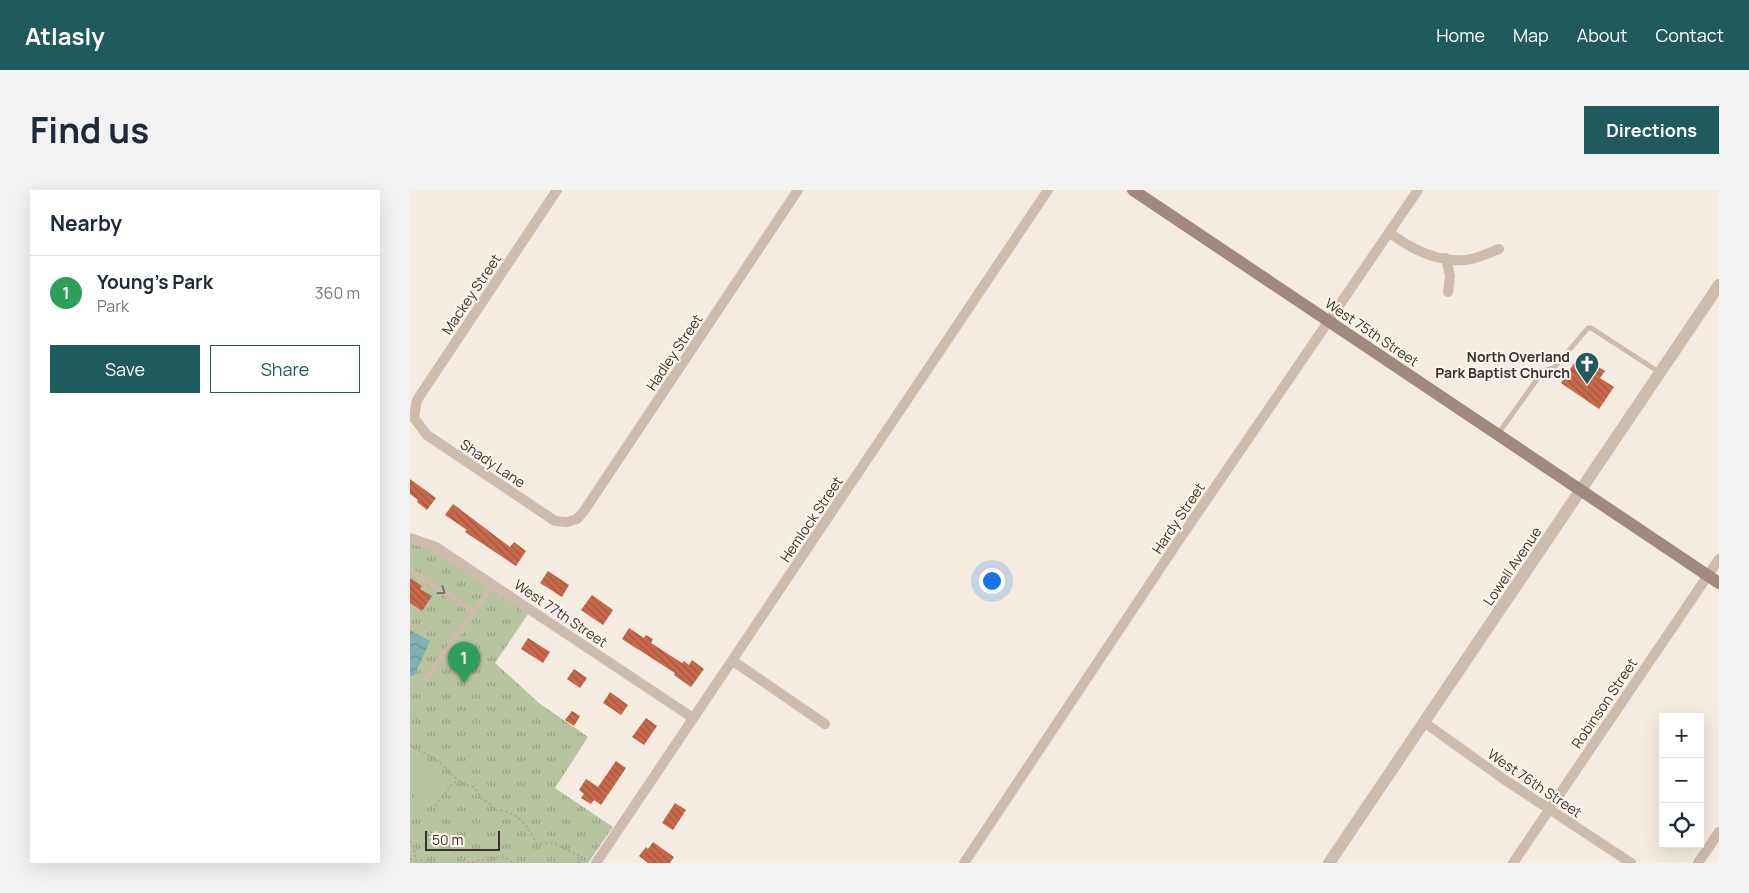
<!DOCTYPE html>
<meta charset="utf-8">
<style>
:root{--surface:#fff;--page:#f2f2f3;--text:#1f2937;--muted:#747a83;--line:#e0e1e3;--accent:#1f5a5e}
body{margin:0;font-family:Manrope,sans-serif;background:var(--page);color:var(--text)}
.controls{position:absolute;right:15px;bottom:15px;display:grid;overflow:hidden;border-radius:0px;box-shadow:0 5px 20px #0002}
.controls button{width:45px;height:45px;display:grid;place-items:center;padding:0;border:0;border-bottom:1px solid var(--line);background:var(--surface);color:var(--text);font:25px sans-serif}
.scale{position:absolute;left:15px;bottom:12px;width:75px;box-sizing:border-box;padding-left:5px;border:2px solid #3b302b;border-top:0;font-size:14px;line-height:18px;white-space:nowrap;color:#3b302b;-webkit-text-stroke:4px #fbf5ee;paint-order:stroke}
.you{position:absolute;left:581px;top:390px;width:18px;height:18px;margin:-12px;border:4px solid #fff;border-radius:50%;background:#1a73e8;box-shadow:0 0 0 8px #1a73e833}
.badge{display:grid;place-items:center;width:32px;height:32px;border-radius:50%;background:var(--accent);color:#fff;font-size:16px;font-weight:700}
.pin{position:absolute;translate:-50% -41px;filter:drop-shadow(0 1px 2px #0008)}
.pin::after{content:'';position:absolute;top:26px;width:18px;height:15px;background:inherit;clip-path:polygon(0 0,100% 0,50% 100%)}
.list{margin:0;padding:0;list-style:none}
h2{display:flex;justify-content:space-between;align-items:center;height:65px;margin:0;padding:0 20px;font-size:21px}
h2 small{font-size:16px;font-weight:400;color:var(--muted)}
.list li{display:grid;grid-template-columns:32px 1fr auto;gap:15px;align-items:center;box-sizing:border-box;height:75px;padding:0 20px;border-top:1px solid var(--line)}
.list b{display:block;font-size:19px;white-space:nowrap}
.list p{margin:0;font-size:16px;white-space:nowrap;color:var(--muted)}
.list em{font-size:16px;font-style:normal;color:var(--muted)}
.actions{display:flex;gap:10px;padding:15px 20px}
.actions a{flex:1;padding:11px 0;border:1px solid var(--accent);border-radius:0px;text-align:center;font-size:18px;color:var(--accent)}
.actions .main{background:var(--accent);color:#fff}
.icon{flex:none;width:28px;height:28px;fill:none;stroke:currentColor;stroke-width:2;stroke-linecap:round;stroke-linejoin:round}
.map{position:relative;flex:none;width:1309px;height:673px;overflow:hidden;border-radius:0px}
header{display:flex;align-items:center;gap:30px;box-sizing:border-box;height:70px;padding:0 25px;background:var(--accent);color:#fff}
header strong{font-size:24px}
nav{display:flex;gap:28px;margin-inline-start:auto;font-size:18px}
.intro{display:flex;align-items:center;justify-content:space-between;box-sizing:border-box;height:120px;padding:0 30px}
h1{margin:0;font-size:35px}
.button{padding:12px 22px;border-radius:0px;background:var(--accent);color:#fff;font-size:18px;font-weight:700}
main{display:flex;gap:30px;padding:0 30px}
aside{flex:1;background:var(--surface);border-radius:0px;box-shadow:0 5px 20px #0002}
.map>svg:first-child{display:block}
.grass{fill:url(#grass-tufts)}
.pitch{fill:#b8c4a0}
.water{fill:url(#water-waves)}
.building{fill:url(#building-back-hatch)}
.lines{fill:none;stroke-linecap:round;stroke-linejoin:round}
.path{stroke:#b9a596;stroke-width:2;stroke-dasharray:2.5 2.5;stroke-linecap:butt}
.service{stroke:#cdbbac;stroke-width:5}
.minor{stroke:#cdbbac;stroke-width:10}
.tertiary{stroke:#cdbbac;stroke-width:12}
.secondary{stroke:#a18a7d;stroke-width:12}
.oneway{stroke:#7d6f65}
.labels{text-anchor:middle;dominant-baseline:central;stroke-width:4;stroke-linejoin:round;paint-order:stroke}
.street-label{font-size:14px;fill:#3b302b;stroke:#fbf5ee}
.poi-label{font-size:14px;font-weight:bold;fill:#3b302b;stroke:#fbf5ee;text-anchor:end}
</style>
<header>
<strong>Atlasly</strong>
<nav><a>Home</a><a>Map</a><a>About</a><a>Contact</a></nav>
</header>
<div class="intro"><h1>Find us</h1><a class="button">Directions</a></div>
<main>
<aside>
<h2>Nearby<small></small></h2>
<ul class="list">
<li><span class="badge" style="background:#2e9e5b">1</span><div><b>Young's Park</b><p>Park</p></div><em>360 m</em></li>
</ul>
<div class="actions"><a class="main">Save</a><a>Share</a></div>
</aside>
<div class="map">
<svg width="1309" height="673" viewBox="0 0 1309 673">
<defs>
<pattern id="grass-tufts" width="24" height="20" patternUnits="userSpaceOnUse" patternTransform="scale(1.25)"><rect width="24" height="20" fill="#b8c4a0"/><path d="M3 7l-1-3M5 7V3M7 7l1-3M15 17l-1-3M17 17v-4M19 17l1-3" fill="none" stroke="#97a083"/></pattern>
<pattern id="water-waves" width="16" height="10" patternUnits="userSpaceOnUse" patternTransform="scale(1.25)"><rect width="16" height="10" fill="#7fb0b2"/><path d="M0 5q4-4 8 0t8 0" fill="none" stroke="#699091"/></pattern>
<pattern id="building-back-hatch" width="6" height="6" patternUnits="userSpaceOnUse" patternTransform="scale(1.25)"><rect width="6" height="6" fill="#c8694b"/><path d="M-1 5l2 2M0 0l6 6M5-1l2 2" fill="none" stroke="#a4573f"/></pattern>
</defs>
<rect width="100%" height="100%" fill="#f4ebe1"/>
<path class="grass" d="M0 353 23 360 118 424 85 473 129 513 178 547 145 598 203 637 178 673H0Z"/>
<path class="pitch" d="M1 573 15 583 0 604V575Z
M19 586 33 595 12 625 0 616V612Z"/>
<path class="water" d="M0 440 20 451 4 486 0 485Z"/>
<path class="building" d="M1165 172 1180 182 1185 175 1195 181 1190 188 1204 197 1189 219 1151 193Z
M0 289 26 308 17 320 7 312 8 310 0 304Z
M43 314 100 357 104 352 116 361 106 376 55 342 57 340 35 325Z
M138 381 159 395 152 407 130 393Z
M0 388 12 396 10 399 22 406 12 421 0 413Z
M182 405 203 420 193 435 171 420Z
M219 438 234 448 236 445 243 449 241 453 272 473 274 471 279 475 282 470 294 479 281 497 264 485 265 483 212 449Z
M118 448 140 462 133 473 111 459Z
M164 479 177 488 170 498 157 489Z
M200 502 218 515 211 525 193 513Z
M162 521 170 526 164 536 155 530Z
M236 528 247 536 234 555 222 547Z
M206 571 216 578 191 615 184 610 181 614 171 608 174 604 169 600 176 589 188 597Z
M265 613 276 620 263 640 252 633Z
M243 652 264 667 260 673H238L229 666 236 657 238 659Z"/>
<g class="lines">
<path class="path" d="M0 555C8 560 17 564 25 569 39 578 46 595 64 597L70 607 81 615 84 620C109 621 116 634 127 654L143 653 172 667 168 673
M25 616 40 596 47 591
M0 651 3 655 6 670
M0 669 24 673
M57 673 92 666 104 673"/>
<path class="service" d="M1088 244 1133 181 1144 178 1178 138H1181L1249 182
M0 380 64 422
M15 491 83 395"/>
<path class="minor" d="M147 0 7 210 4 228 17 245 145 331 157 332 167 329 174 321 388 0
M980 43C1001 59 1028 72 1055 70 1067 69 1078 63 1089 59
M1036 68 1040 86 1038 102
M0 348 26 357 283 528
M323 471 415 534
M1015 533 1095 590 1221 673
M186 673 638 0
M554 673 765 356 1008 0
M1103 673 1309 369
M1288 673 1309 642"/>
<path class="tertiary" d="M919 673 1309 95"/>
<path class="secondary" d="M723 0 1309 393"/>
</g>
<defs><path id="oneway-chevron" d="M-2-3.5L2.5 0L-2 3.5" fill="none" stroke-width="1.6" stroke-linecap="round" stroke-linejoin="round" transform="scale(1.25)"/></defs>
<use class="oneway" href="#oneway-chevron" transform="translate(32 401) rotate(34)"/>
<defs>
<symbol id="church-pin" viewBox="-11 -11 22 30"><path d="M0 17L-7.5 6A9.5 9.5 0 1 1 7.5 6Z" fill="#1f5a5e" stroke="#fbf5ee"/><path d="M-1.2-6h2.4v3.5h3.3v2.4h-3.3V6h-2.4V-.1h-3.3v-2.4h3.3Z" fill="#fff"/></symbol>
</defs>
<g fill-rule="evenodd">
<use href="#church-pin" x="1163" y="160" width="28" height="38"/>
</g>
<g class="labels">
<g class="street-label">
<text transform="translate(61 104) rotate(-56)">Mackey Street</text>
<text transform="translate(962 142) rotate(34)">West 75th Street</text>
<text transform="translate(264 162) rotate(-56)">Hadley Street</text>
<text transform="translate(83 273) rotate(34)">Shady Lane</text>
<text transform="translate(768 328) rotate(-56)">Hardy Street</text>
<text transform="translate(401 329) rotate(-56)">Hemlock Street</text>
<text transform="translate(1102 376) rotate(-56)">Lowell Avenue</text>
<text transform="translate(151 423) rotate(34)">West 77th Street</text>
<text transform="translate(1194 513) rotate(-56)">Robinson Street</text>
<text transform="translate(1125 593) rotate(34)">West 76th Street</text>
</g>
<g class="poi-label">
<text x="1160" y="166">North Overland<tspan x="1160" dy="16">Park Baptist Church</tspan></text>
</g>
</g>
</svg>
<div class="controls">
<button>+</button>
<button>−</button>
<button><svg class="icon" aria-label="locate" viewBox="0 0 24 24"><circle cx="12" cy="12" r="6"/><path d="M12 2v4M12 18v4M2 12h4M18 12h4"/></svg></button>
</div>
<div class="scale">50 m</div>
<div class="you"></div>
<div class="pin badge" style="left:54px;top:493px;background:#2e9e5b">1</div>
</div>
</main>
